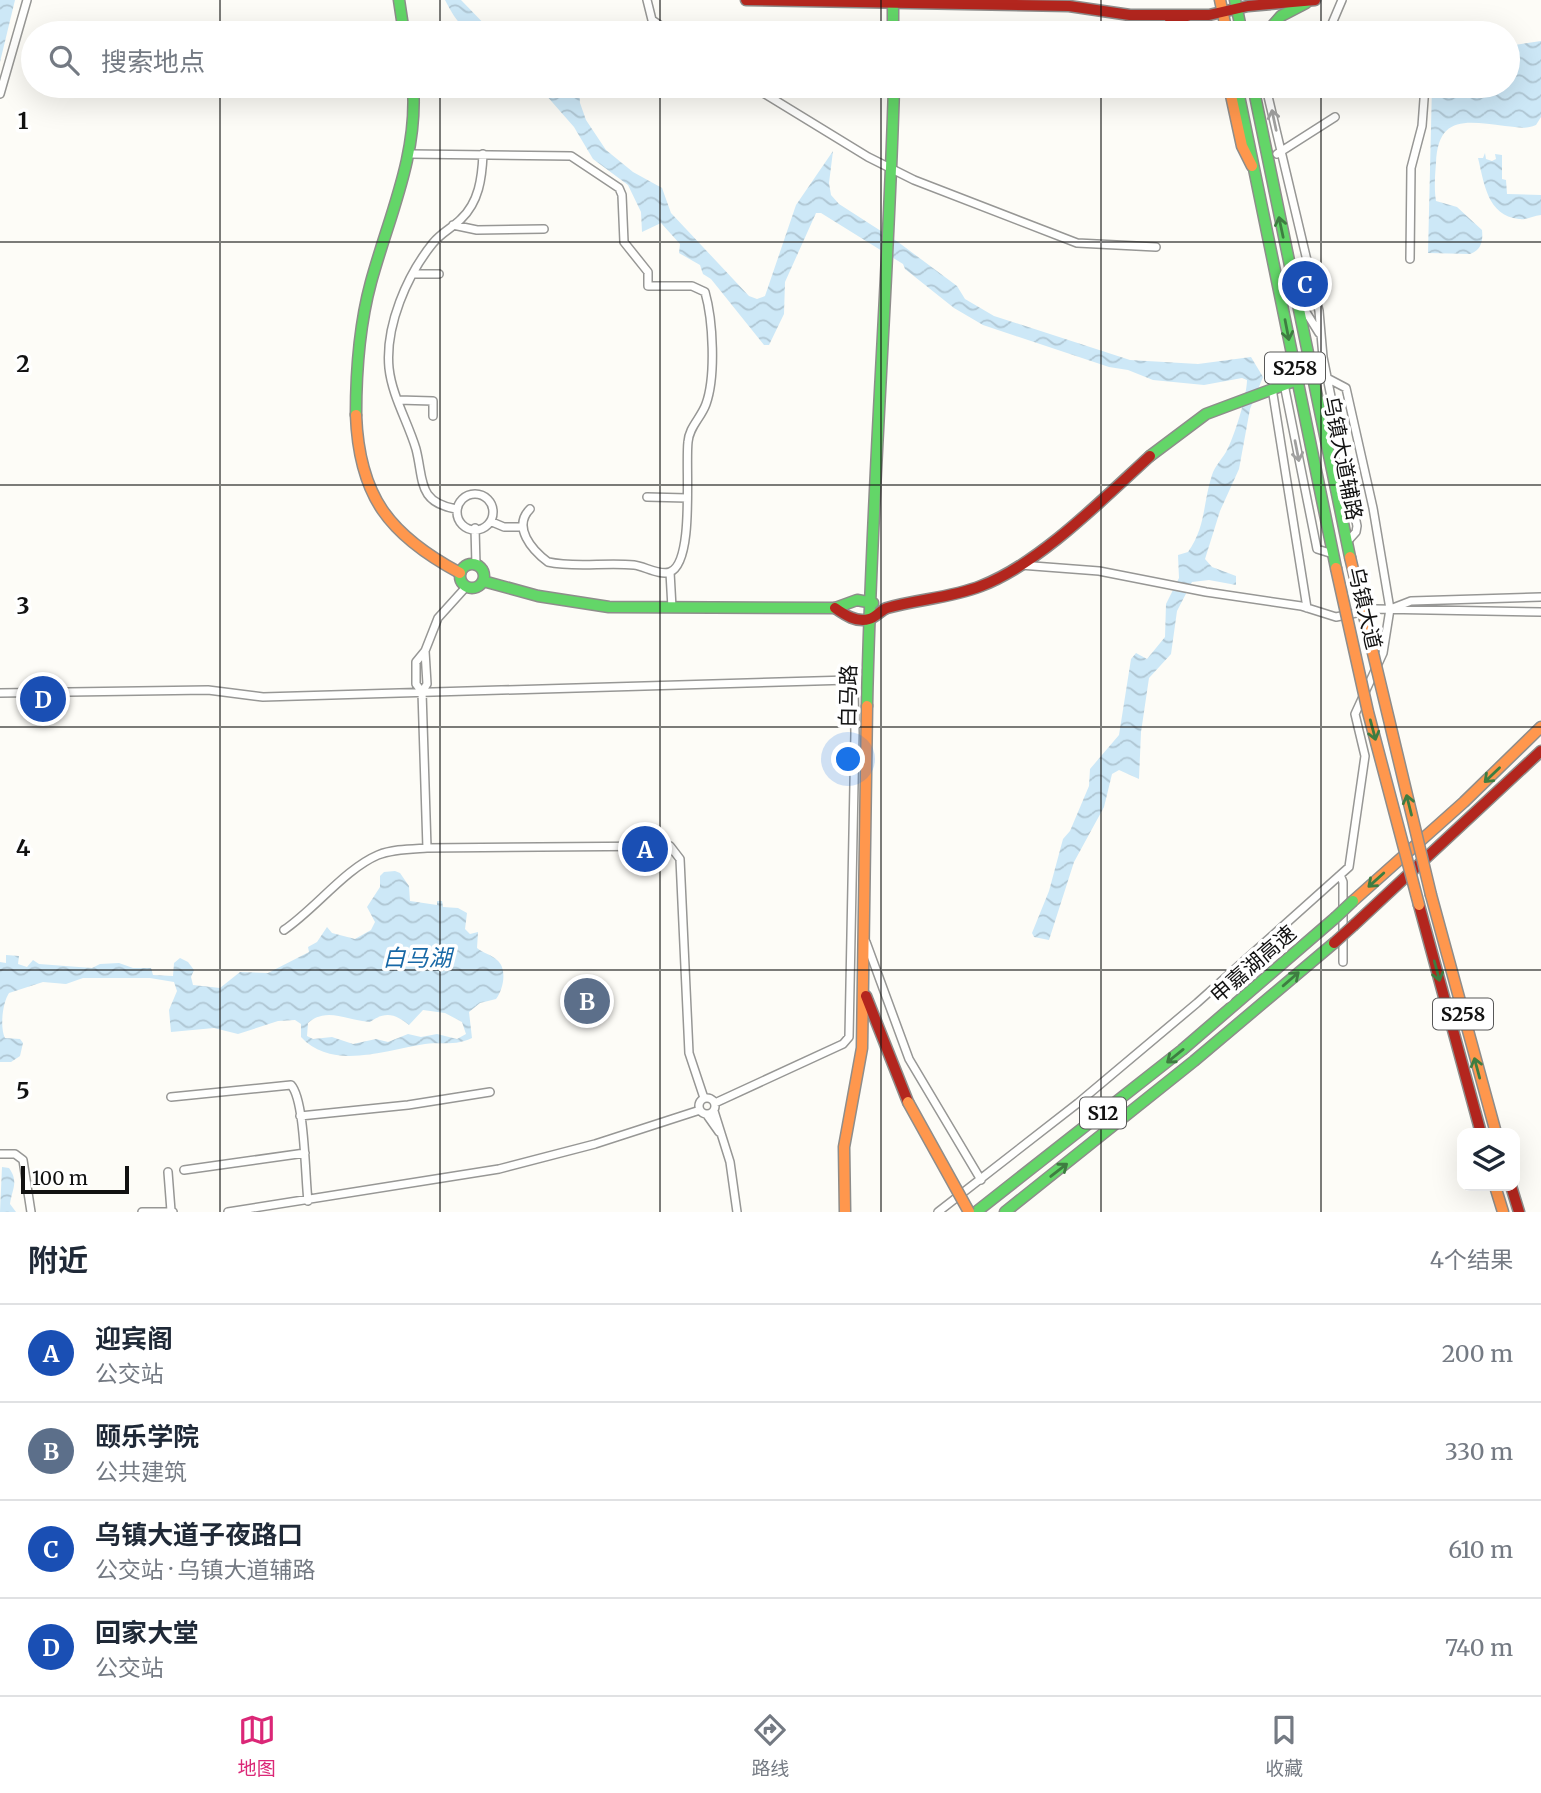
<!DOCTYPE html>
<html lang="zh">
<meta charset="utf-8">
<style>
:root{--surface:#fff;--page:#f2f2f3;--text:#1f2937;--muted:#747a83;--line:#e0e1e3;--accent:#db2777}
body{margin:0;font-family:Merriweather,"Noto Sans SC",serif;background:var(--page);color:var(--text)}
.controls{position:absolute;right:21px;bottom:21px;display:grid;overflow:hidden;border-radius:14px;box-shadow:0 7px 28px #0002}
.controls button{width:63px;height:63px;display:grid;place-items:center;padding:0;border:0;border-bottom:2px solid var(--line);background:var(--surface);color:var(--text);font:35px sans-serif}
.scale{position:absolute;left:21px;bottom:18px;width:108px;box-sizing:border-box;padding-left:7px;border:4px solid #111;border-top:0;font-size:19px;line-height:24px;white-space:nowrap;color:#111;-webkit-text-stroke:5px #fff;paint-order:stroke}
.you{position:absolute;left:849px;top:760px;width:24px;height:24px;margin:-18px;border:5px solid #fff;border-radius:50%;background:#1a73e8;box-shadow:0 0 0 10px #1a73e833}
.badge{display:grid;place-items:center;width:46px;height:46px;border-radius:50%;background:var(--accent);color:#fff;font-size:23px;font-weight:700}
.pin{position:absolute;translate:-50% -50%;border:4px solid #fff;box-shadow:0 2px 7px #0006}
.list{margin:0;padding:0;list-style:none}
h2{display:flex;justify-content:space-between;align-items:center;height:91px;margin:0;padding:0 28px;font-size:30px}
h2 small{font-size:23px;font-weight:400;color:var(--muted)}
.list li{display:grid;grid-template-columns:46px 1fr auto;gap:21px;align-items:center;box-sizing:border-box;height:98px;padding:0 28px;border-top:2px solid var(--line)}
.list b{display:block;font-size:26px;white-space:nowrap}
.list p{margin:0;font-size:23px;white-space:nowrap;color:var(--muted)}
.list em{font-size:23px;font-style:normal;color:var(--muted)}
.icon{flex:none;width:38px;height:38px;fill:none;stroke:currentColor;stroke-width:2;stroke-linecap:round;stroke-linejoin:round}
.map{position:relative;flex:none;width:1541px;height:1212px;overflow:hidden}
.search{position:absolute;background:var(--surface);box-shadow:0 7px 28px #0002;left:21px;right:21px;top:21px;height:77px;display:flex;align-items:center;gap:18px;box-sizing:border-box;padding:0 24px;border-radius:38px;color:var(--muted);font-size:26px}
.sheet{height:483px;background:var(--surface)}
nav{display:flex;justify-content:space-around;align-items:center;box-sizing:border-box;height:98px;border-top:2px solid var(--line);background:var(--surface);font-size:19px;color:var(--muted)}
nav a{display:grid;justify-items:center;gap:4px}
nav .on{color:var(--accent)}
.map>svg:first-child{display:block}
.water{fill:url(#water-waves);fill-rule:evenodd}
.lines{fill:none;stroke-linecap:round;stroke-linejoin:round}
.street-casing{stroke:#979795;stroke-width:10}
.fast-casing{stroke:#8e8d8b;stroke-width:13}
.slow-casing{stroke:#8e8d8b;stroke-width:13}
.jam-casing{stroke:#8e8d8b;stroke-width:13}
.street{stroke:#fffffe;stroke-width:7}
.fast{stroke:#63d668;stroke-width:10}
.slow{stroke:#ff974d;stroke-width:10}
.jam{stroke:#b3261e;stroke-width:10}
.fast-bridge-casing{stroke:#8e8d8b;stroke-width:13;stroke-linecap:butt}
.slow-bridge-casing{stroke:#8e8d8b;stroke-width:13;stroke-linecap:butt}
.jam-bridge-casing{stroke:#8e8d8b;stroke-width:13;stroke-linecap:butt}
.fast-bridge{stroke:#63d668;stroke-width:10}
.slow-bridge{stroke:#ff974d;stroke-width:10}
.jam-bridge{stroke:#b3261e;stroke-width:10}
.oneway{stroke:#a0a09f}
.oneway2{stroke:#3e7d41}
.grid{fill:none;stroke:#111;stroke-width:2;stroke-opacity:0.55}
.labels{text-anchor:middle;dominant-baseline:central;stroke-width:7;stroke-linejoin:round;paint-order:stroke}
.shield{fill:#fff;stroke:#585858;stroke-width:2}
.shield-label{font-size:19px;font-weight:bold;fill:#111}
.street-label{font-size:21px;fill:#111;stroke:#fff}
.water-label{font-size:23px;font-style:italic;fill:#1768a6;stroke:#fff}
.grid-label{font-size:23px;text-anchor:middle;font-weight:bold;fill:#111;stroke:#fff;stroke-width:7;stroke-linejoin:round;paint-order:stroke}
</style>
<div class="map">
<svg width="1541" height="1212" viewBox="0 0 1541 1212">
<defs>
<pattern id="water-waves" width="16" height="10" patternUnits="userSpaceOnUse" patternTransform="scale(1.75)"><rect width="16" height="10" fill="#cde8f7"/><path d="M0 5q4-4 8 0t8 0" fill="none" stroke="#afc6d3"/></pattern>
</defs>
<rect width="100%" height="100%" fill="#fdfcf7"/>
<path class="water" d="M0 0H15L0 62Z
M445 0H461L493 33C464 33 458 25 445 0Z
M1541 41V117L1536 125C1524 130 1518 127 1505 126 1466 121 1438 115 1436 163 1435 176 1434 188 1436 201L1457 207 1482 230C1483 240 1482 250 1470 254L1428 253 1432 86H1508V46Z
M538 86H579L580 103 586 120 606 150 633 172 662 188 671 213 749 296 757 299 765 296 796 205 833 151 829 183 831 195 839 204 898 242 957 286 965 299 994 316 1130 360 1198 364 1251 357 1263 377 1250 409 1239 469 1220 511 1205 559 1212 567 1236 576V585L1209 580 1192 582 1177 611 1171 654 1149 678 1141 732 1139 779 1119 770 1112 774 1104 807 1074 862 1049 940 1034 937 1032 933 1049 891 1063 839 1070 831 1089 786 1090 769 1119 735 1131 659 1136 653 1147 659 1165 637 1166 604 1179 578 1178 555 1188 552C1206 527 1203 502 1212 475 1215 466 1221 460 1226 452 1234 438 1247 396 1247 380L1242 378 1204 385 1153 380 1128 370 1109 367 983 325 954 308 905 269 903 264 821 213H816L785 282 784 314 769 345H764L711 279 703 274 700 265 679 253 680 244 661 223 642 232 641 212 628 185 593 159 574 127Z
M1485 153 1486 159 1492 161 1496 159 1495 154 1502 155V179L1506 180 1507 194 1541 195V215C1533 216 1526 220 1519 219 1487 216 1484 182 1478 158H1483Z
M395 871 400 873 409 886 410 901 437 905V901H442L443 907 458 908 467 913 465 929 470 934 478 932 477 948C483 953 492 955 497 960 508 969 503 990 496 999L480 1003 469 1012 472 1038C456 1046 442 1042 425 1044 386 1050 332 1071 301 1037V1024L295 1020 278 1021 238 1034 214 1028 171 1032 169 1010 177 991 174 982 150 978H83L66 984 43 982 9 993C2 1004 0 1028 5 1038L20 1039 23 1043 20 1056 11 1062H0V962L6 963V955L19 956 18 964 27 967 33 960 39 964 92 968 100 964 119 963 133 968H151L153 975 173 976 174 963 180 958 188 962 194 970 191 977 193 985 220 988 240 972 268 973 309 952 308 947 317 942 327 927 332 933 355 939 371 930 375 922 367 907 380 887V876L384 872ZM423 1010 445 1013 462 1022 466 1034 457 1039 437 1034 421 1037 408 1034 388 1042 376 1039 353 1044 332 1037 313 1039 307 1036 308 1023C327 1006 348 1021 370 1022 385 1011 396 1014 409 1025Z
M2 1167 9 1168C19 1182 12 1189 10 1204L16 1212H0Z"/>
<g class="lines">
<defs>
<path id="street" d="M647 0 652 20 671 33
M1328 33 1342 0
M752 86 868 157 914 180 1077 243 1156 247
M1261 86 1267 92 1319 311 1323 357 1357 526 1356 532 1347 542
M0 94 27 0
M410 154 571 156 619 188 622 195 624 242 648 272V286H692L705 292C713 320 716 376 706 404 701 418 689 427 688 442 685 466 695 562 670 572 660 576 644 566 634 565 606 562 575 568 548 562 532 550 512 527 530 509
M1277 154 1335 117
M453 225 477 230 544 229
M1410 259 1411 168 1422 126 1425 86
M413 274H439
M1301 304 1319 333
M1284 384 1317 549 1333 554
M1272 388 1307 608
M398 400 433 401V416
M457 512a18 18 0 1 1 36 0a18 18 0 1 1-36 0Z
M647 497 687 498
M456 509C417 502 424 480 416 449 408 422 392 396 389 368 385 326 407 275 433 243 441 233 452 228 461 219 479 202 482 178 483 154
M492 522 504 527H523
M475 528 476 565
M1020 565 1099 571 1206 592 1301 606 1336 617 1376 609 1541 612
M670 572 672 608
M1393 608 1411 601 1541 597
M425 651 427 684 422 692 427 848
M422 692 416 684V662L425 651 438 618 466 587
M0 693 208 690 263 697 849 680 854 691 855 733 849 1037 843 1044 715 1103
M1340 875 1343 882V962
M284 930C315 909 345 869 378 855 393 849 411 849 427 848L670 846 680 859 689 1053 704 1098
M866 942 909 1059 981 1180
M171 1097 291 1085C305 1100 305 1177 308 1201
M699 1106a8 8 0 1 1 16 0a8 8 0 1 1-16 0Z
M714 1111 730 1162 737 1212
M707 1115 719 1132
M300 1116 408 1105 490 1092
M0 1154H15L23 1160 31 1212
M184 1170 305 1153
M168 1172 171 1211
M142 1212H173
M228 1212 499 1169 595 1144 700 1110
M938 1212 1078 1103 1197 1003 1349 867 1365 756 1355 714 1383 653 1390 609 1373 508 1346 388 1327 378"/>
<path id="fast" d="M399 0 404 33
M893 0V33
M1235 0 1242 33
M1266 33 1281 16 1306 3
M1237 86 1336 568
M1253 86 1350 557
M356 415C356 370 359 326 371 282 389 216 418 156 413 86
M1150 456 1206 414 1297 380
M460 576a12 12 0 1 1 24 0a12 12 0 1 1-24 0Z
M483 581 538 596 609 607 835 608 857 600 873 603
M867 706C871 499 888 293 894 86
M976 1212 1182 1050 1335 918
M1005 1212 1194 1061 1334 943"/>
<path id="slow" d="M1220 0 1227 33
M1229 86 1242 146 1252 166
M356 415C359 496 389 535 460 573
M1431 895 1496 1133
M1353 901 1464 802 1541 727
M1495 1186 1503 1212
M845 1212 844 1147 862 1048 867 706"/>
<path id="jam" d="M746 0 1069 6 1130 15H1209L1248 6 1315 0
M1170 19 1209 33
M835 608C845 615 857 623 869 619 876 617 881 610 887 608 918 599 951 598 981 586 1039 564 1104 498 1150 456
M1419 905 1481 1133
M1354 925 1541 751
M866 996 908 1102
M1511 1186 1519 1212"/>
</defs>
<use href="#street" class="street-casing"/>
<use href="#fast" class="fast-casing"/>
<use href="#slow" class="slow-casing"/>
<use href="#jam" class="jam-casing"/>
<use href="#street" class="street"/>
<use href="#fast" class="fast"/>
<use href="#slow" class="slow"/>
<use href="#jam" class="jam"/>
<defs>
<path id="fast-bridge" d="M1335 918 1353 901"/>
<path id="slow-bridge" d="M1350 557 1431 895
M1336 568 1368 712 1419 905
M908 1102 969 1212"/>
<path id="jam-bridge" d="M1334 943 1354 925"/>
</defs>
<use href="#fast-bridge" class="fast-bridge-casing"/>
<use href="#slow-bridge" class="slow-bridge-casing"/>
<use href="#jam-bridge" class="jam-bridge-casing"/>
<use href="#fast-bridge" class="fast-bridge"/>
<use href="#slow-bridge" class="slow-bridge"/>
<use href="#jam-bridge" class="jam-bridge"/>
</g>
<defs><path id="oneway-shaft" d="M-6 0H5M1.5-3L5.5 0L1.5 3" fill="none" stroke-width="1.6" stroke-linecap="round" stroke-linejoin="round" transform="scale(1.75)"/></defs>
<g class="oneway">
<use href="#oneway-shaft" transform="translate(1274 120) rotate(-102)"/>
<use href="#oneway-shaft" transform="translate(1297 451) rotate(79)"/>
</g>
<g class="oneway2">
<use href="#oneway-shaft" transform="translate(1281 227) rotate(-102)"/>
<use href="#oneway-shaft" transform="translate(1287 330) rotate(79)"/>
<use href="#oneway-shaft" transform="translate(1373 730) rotate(75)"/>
<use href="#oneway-shaft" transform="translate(1492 775) rotate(136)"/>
<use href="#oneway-shaft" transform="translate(1409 805) rotate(-104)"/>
<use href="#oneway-shaft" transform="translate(1376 880) rotate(138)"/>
<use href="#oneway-shaft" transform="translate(1437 971) rotate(75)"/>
<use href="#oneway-shaft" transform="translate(1291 979) rotate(-41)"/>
<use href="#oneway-shaft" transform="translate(1175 1056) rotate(141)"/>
<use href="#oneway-shaft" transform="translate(1477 1068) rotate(-105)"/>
<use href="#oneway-shaft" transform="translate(1059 1170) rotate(-38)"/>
</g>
<path class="grid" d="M220 0V33M440 0V33M660 0V33M881 0V33M1101 0V33M1321 0V33M220 86V1212M440 86V1212M660 86V1212M881 86V1212M1101 86V1212M1321 86V1212M0 242H1541M0 485H1541M0 727H1541M0 970H1541"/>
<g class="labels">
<g class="shield">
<rect x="1265" y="352.5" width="60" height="31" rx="5"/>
<rect x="1433" y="998.5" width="60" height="31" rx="5"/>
<rect x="1080" y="1097.5" width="46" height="31" rx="5"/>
</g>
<g class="shield-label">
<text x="1295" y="368">S258</text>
<text x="1463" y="1014">S258</text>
<text x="1103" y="1113">S12</text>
</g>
<g class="street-label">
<text transform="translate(1343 458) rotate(79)">乌镇大道辅路</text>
<text transform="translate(1365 608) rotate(77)">乌镇大道</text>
<text transform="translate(848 696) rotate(-89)">白马路</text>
<text transform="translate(1253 964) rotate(-41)">申嘉湖高速</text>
</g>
<g class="water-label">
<text x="417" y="957">白马湖</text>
</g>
</g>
<g class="grid-label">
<text x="23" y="129">1</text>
<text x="23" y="372">2</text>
<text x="23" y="614">3</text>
<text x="23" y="856">4</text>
<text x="23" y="1099">5</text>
</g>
</svg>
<div class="controls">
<button><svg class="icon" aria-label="layers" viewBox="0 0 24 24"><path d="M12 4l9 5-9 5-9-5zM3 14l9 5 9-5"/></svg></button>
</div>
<div class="scale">100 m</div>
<div class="you"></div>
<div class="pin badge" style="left:645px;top:849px;background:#1a4fb4">A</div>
<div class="pin badge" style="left:587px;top:1001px;background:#5c6f8a">B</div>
<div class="pin badge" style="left:1305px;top:284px;background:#1a4fb4">C</div>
<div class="pin badge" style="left:43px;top:699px;background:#1a4fb4">D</div>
<div class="search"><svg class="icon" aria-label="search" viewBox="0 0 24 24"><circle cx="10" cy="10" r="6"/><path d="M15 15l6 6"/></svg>搜索地点</div>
</div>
<section class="sheet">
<h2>附近<small>4个结果</small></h2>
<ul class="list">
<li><span class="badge" style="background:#1a4fb4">A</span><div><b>迎宾阁</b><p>公交站</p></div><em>200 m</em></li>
<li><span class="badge" style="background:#5c6f8a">B</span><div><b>颐乐学院</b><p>公共建筑</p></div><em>330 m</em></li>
<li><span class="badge" style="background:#1a4fb4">C</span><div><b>乌镇大道子夜路口</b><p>公交站 · 乌镇大道辅路</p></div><em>610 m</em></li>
<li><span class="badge" style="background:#1a4fb4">D</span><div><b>回家大堂</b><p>公交站</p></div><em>740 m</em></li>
</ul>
</section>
<nav>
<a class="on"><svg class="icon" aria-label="map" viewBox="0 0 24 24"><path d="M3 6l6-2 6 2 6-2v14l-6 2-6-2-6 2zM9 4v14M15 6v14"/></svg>地图</a>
<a><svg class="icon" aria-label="directions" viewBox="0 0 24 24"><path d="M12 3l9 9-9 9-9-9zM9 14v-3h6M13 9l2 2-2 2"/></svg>路线</a>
<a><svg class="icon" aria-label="saved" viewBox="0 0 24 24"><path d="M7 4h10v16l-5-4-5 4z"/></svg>收藏</a>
</nav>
